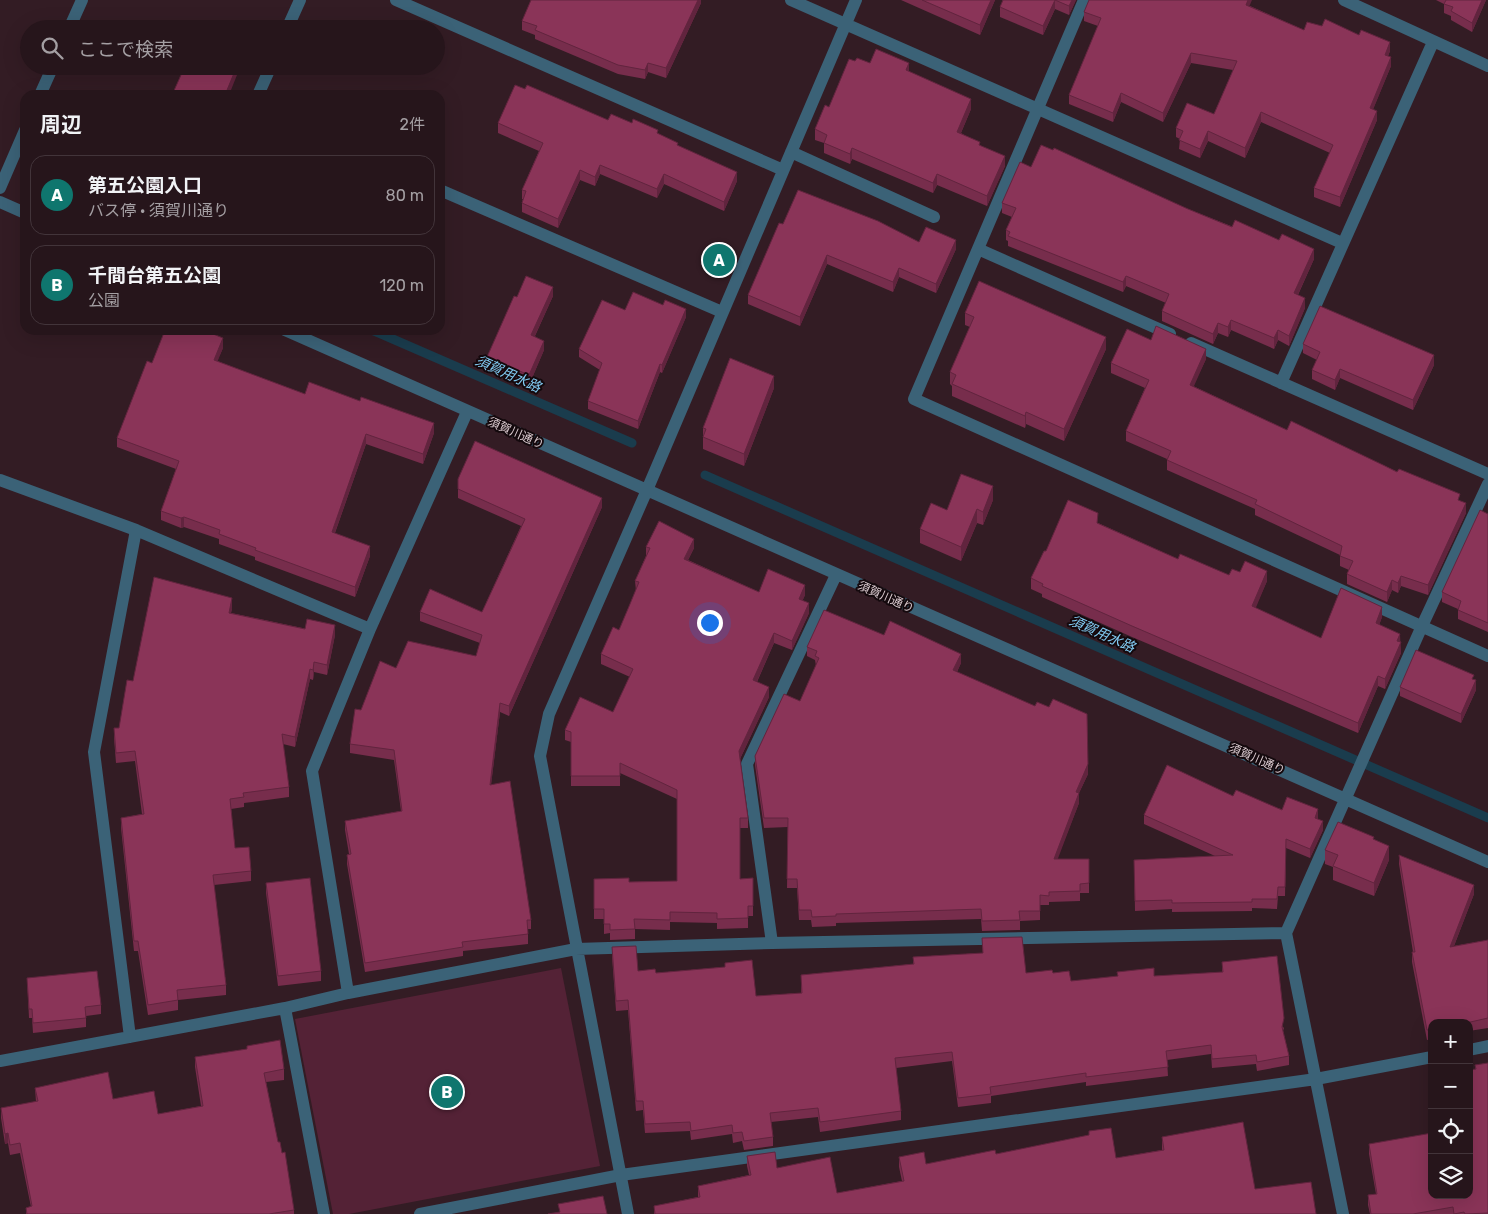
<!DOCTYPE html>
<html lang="ja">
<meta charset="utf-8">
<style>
:root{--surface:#26151b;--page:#2e1e24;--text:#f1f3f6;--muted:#a49fa3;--line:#42343a;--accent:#0f766e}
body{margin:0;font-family:Rubik,"Noto Sans JP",sans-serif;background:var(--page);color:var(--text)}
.controls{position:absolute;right:15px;bottom:15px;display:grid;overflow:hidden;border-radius:10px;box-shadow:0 5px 20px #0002}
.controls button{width:45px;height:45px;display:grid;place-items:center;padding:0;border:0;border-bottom:1px solid var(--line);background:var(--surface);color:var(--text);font:25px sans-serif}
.you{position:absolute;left:709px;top:622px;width:18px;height:18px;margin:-12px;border:4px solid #fff;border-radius:50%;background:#1a73e8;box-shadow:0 0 0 8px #1a73e833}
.badge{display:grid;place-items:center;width:32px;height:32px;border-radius:50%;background:var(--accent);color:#fff;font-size:16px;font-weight:700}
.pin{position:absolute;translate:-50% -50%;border:2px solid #fff;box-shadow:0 1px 5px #0006}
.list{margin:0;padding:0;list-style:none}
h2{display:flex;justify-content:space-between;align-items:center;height:65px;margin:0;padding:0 20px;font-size:21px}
h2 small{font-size:16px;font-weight:400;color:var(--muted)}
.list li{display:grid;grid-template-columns:32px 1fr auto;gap:15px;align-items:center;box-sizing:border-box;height:80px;margin:0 10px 10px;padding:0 10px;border:1px solid var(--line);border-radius:15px}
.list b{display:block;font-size:19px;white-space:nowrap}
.list p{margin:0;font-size:16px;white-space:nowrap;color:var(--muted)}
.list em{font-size:16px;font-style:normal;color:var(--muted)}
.icon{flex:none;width:28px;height:28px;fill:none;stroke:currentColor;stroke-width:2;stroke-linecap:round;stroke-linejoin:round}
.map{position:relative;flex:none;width:1488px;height:1214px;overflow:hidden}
.search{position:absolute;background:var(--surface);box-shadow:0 5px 20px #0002;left:20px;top:20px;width:425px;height:55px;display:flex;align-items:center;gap:12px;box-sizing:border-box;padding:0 18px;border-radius:28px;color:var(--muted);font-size:19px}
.panel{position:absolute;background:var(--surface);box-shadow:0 5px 20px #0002;left:20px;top:90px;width:425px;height:245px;border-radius:15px}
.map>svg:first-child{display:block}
.green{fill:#542236}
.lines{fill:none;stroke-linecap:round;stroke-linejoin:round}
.stream{stroke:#1a3c4d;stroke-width:9}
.minor{stroke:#3b6277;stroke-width:12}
.wall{fill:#772d4c}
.shaded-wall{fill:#61243e}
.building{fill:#8a3458;stroke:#61243e}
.labels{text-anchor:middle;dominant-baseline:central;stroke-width:4;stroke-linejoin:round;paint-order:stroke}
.street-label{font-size:12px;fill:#ddcdd2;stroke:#14090d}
.water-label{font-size:14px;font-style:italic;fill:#82cbf3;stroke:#14090d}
</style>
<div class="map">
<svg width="1488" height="1214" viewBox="0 0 1488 1214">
<rect width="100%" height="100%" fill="#331c24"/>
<path class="green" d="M561 968 600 1166 349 1214H333L295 1019Z"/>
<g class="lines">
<path class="stream" d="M372 330 632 443
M705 475 1488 818"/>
<path class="minor" d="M396 0 783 170
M791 0 1342 243
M1084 0 914 399 1488 656
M1344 0 1488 66
M69 29 82 0
M287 29 300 0
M40 95 53 66
M258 95 271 66
M791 152 934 217
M0 188 25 130
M440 190 722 312
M0 202 25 213
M978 249 1170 334
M285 330 1488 862
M1191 343 1488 474
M1281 383 1433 42
M0 480 136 530 370 629
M772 943 747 764 836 575
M348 993 312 771 370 629 467 412
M285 1008 324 1214
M130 1037 94 752 136 530
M1469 1050 1488 1046
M0 1061 285 1008 348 993 576 949 772 943 1286 933
M420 1214 621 1175 1316 1079 1432 1057
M628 1214 540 756 549 714 647 490 856 0
M1343 1214 1286 933 1422 626 1488 484"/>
</g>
<path class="wall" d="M701 0V3L666 78 648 72 645 79 618 74 535 39V35L522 30V21Z
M901 0H995L980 35Z
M1003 0H1076L1069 15 1055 9 1043 35 1000 17V7Z
M1436 0H1486L1472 32 1451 20V16L1444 13V4Z
M1250 6 1304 30 1390 51 1388 56 1391 66 1373 109 1377 120 1340 207 1314 197V188L1330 153 1261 122 1245 158 1208 141 1200 158 1179 149 1180 139 1176 137V128L1214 114 1233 70 1191 63 1163 122 1121 102 1113 122 1069 104V95L1098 26 1084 21V12Z
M855 61 870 63 909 72 971 109 961 133 980 145 1005 166 987 206 937 185 933 193 852 159 850 164 824 153V143L815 140V129L829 107Z
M525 89 608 120 658 134 737 181 724 211 664 184 657 198 600 174 595 186 580 180 558 228 522 212V203L523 199H522V190L539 151 498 133V123Z
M1031 167 1188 209 1314 259 1298 295 1305 308 1289 346 1278 340 1274 349 1231 330 1228 337 1218 333 1213 344 1162 321V311L1166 303 1126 286 1123 292 1008 246V241L1006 240V230L1012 217 1002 213V203Z
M783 224 919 242 956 249 936 293 899 277 893 292 827 264 800 326 748 304V295Z
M553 296 535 336 544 350 529 385 487 366V357L517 297Z
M625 310 686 317 662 373 660 372 638 429 588 409V401L600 370 579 357V349Z
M965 313 1106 349 1064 441 1026 424 1025 428 952 396V386L950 384V372L970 327 965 325Z
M1151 340 1206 359 1193 386 1287 430 1383 465 1460 501 1466 513 1428 595 1401 586 1398 593 1392 590 1387 602 1347 584V574L1349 570 1340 566V555L1255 515V509L1167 470V459L1126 441V431L1145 388 1111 373V363Z
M1303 344 1434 365 1413 410 1340 378 1335 390 1312 379V370L1317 360 1303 353Z
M223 348 217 361 305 394 434 433 423 464 366 444 335 533 370 556 355 597 255 560V557L219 544V539L184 527 181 528 161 520V511L176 469 117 447V438L152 363Z
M774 388 744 466 703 449V428Z
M458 479 602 507 509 716 500 712 491 784 531 920V929H528V944L463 951V956L365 972 347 864V855L349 854 345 830V821L401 811 394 760 350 753V744L361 710 396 668 476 656 480 643 420 621V612H482L521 526 458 498Z
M993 500 983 525 977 523 961 561 920 543V529L947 510Z
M1488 514V632L1458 619V609L1442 602V592Z
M1098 523 1178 559 1229 575 1240 572 1267 581 1255 608 1321 638 1382 617 1379 625 1400 642 1401 653 1385 689 1378 686 1358 733 1132 637 1042 597V594L1031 589V578L1046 551Z
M646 547 694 548 688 560 759 592 805 595 802 601 809 613 792 650 774 643 757 682 769 697 740 759 748 818V828H740V879L753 878V916H748V928L717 929V923L670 922V930L635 929V939L610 940V933L604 934V919H594V879L629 882 677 881V799L620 773V786H571V742L565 740V730L613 712 630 677 601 664V654L619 630 636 591 635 581 646 556Z
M232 608 231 613 335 635 327 675 314 672 313 680 310 679 295 747 283 744 289 787V797L244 803V807L231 809 235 848 251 871V881L214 885 226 985V995L178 1000V1010L148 1015 138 951H134L121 828V818L142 814 135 761 116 763 114 738V728H119L133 681Z
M884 635 961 663 957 672 1088 774 1079 793V803L1057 859H1089V893H1080V901L1049 902V905H1040V920L1020 921V930L982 931 981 919 836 923V926L812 927 811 920H799L797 888H787L788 827 764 828 755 765V756L800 701 816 666 815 660 807 656V647Z
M1474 680 1476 690 1461 723 1400 696V687Z
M1233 796 1318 819 1323 830 1310 858 1286 848 1285 896H1278L1277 909 1252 908V911L1172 912V909L1135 911 1134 860 1215 856 1144 824V815Z
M1374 840 1389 860 1374 896 1333 880V867L1325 864V850Z
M1399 855 1474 894 1454 946 1488 940V1028L1469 1031V1023H1432V1039L1427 1040 1412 962V952H1413L1399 864Z
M266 883 321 971V981L278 986 266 893Z
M982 938 1026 973H1053L1071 981 1222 972V962L1284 1028 1283 1031 1289 1056V1065L1257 1071 1256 1064 1212 1068 1211 1054 1167 1060 1168 1076 1086 1086V1082L991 1096V1103L958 1107 952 1061 896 1068 901 1111V1120L820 1132 818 1117 771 1122 773 1137V1146L744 1150 742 1141 733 1143 732 1134 691 1140 690 1131 645 1133 643 1110 636 1111 628 1010 616 1011 612 956V947L638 971 656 973 725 967V963L756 996 801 993V975L913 964V957L983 953Z
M27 978 101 1005V1014L86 1016V1027L33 1033 32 1018H29Z
M247 1046 284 1069V1080L266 1082 278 1142 294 1210V1214H26V1208L31 1207 20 1153 10 1155 8 1143 5 1144 1 1118V1108L36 1102 35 1088 113 1099 158 1114 201 1106 195 1067V1057L247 1049Z
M1488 1063V1214H1370L1368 1205V1195L1376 1194 1369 1154V1144L1432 1195 1475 1069V1065Z
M1432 1076V1104L1429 1086V1077Z
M1089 1131 1116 1158 1162 1150V1137L1255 1189 1316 1214H654V1206L698 1197V1186L749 1175 747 1166V1156L837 1193 902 1181 899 1167V1157L926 1164 996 1154 1089 1135Z"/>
<path class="shaded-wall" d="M698 0H701V3L666 78V68Z
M991 0H995L980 35V25Z
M1055 0V9L1043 35V26Z
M1072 0H1076L1069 15V6Z
M1248 0H1252L1246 14V5Z
M1482 0H1486L1472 32V23Z
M1390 42V51L1385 64V55Z
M1191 53V63L1163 122V113Z
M1391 57V66L1370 117V108Z
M648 63V72L645 79V70Z
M909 63V73L906 70Z
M237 66V75L229 95H225Z
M1121 93V102L1113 122V113Z
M971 99V109L957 142V132Z
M1377 111V120L1340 207V197Z
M1261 112V122L1245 158V148Z
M1208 131V141L1200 158V149Z
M852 148V159L850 164V154Z
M1005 156V166L987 206V196Z
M600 165V174L595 186V177Z
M580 170V180L558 228V219Z
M737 172V181L724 211V202Z
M664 174V184L657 198V189Z
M937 174V185L933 193V183Z
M956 240V249L936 293V284Z
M1314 249V259L1294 303V293Z
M827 255V264L800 326V317Z
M899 268V277L893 292V282Z
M1126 276V286L1123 292V282Z
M553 287V296L531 344V335Z
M1305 298V308L1289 346V336Z
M686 309V317L662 373V365Z
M1231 320V330L1228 337V327Z
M1218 323V333L1213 344V334Z
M1278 330V340L1274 349V338Z
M1106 337V349L1064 441V429Z
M223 338V348L214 370V360Z
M544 341V350L529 385V375Z
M1206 349V359L1190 395V385Z
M1434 355V365L1413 410V400Z
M660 364V372L638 429V421Z
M1340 369V378L1335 390V380Z
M774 376V388L744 466V454Z
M1026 412V424L1025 428V416Z
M434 423V433L423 464V454Z
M366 434V444L332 541V532Z
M993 486V500L983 525V512Z
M602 498V507L509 716V706Z
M1466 503V513L1428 595V585Z
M977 509V523L961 561V547Z
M184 517V527L181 528V518Z
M694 539V548L684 568V559Z
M370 546V556L355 597V587Z
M1267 571V581L1252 617V606Z
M1401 576V586L1398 593V583Z
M1392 580V590L1387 602V592Z
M805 585V595L799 609V599Z
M232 598V608L229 623V613Z
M809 603V613L792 650V641Z
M1382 607V617L1376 634V623Z
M335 625V635L327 675V665Z
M774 633V643L753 690V680Z
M1400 634 1401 653 1385 689V679L1397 641Z
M961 654V663L953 680V670Z
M314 662V672L313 680V670Z
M310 669V679L295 747V737Z
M1378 676V686L1358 733V723Z
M1476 680V690L1461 723V714Z
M769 687V697L739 761V751Z
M500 703V712L490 794V785Z
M1088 764V774L1079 793V803L1054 869V859L1076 792Z
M1318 809V819L1315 827V818Z
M1323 821V830L1310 858V849Z
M1389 846V860L1374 896V883Z
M1474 885V894L1450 956V947Z
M8 1133V1143L5 1144V1134Z"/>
<path class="building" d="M531 0H698L666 68 648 63 645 70 618 65 535 30 537 26 522 21Z
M922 0H991L980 25Z
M1003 0H1072L1069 6 1055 0 1043 26 1000 7Z
M1089 0H1248L1246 5 1304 30 1307 22 1322 26 1325 19 1359 35 1361 30 1390 42 1385 55 1391 57 1370 108 1377 111 1340 197 1314 188 1333 145 1261 112 1245 148 1208 131 1200 149 1179 140 1183 131 1176 128 1187 103 1214 114 1237 61 1191 53 1163 113 1121 93 1113 113 1069 95 1101 18 1084 12Z
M1446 0H1482L1472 23 1451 11 1453 7 1444 4Z
M876 49 909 63 906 70 971 99 957 132 980 142 979 145 1005 156 987 196 937 174 933 183 852 148 850 154 824 143 827 135 815 129 825 105 829 107 849 59 855 61 857 58 870 63Z
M185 66H237L225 95H172Z
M515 85 525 89 527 85 608 120 611 114 632 123 633 119 658 130 657 133 678 143 677 145 737 172 724 202 664 174 657 189 600 165 595 177 580 170 558 219 522 203 526 191 522 190 543 143 498 123Z
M1041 145 1053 150 1054 148 1188 209 1232 227 1235 220 1279 240 1282 234 1314 249 1294 293 1305 298 1289 336 1278 330 1274 338 1231 320 1228 327 1218 323 1213 334 1162 311 1169 294 1126 276 1123 282 1008 236 1010 232 1006 230 1016 208 1002 203 1020 162 1031 167Z
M798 190 878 221 919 242 926 227 956 240 936 284 899 268 893 282 827 255 800 317 748 295 779 223 783 224Z
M526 276 553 287 531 335 544 341 529 375 487 357 514 296 517 297Z
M979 281 1106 337 1064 429 1026 412 1025 416 952 384 956 375 950 372 974 317 965 313Z
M633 292 663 305 665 300 686 309 662 365 660 364 638 421 588 401 602 363 579 349 602 300 625 310Z
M1320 306 1434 355 1413 400 1340 369 1335 380 1312 370 1320 352 1303 344Z
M1156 326 1206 349 1190 385 1287 430 1291 421 1383 465 1397 472 1399 469 1460 494 1458 500 1466 503 1428 585 1401 576 1398 583 1392 580 1387 592 1347 574 1353 561 1340 556 1342 546 1255 504 1257 500 1167 460 1171 451 1126 431 1149 380 1111 363 1127 329 1151 340Z
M165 330H203L223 338 214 360 305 394 309 382 360 401 361 397 434 423 423 454 366 434 332 532 370 546 355 587 255 550 256 548 219 534 220 530 184 517 181 518 161 511 179 461 117 438 147 361 152 363Z
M730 358 774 376 744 454 703 437 706 429 703 428Z
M475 441 602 498 509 706 500 703 490 785 510 781 531 920H527L528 934 462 942 463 947 365 963 347 855 351 854 345 821 402 811 394 750 350 744 355 709 361 710 380 661 396 668 408 641 476 656 482 635 420 612 430 589 482 612 525 519 458 489V479Z
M961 474 993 486 983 512 977 509 961 547 920 529 931 503 947 510Z
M1068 500 1098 513 1097 523 1178 559 1180 554 1229 575 1232 569 1240 572 1245 561 1267 571 1252 606 1321 638 1341 588 1382 607 1376 623 1400 634 1397 641 1401 642 1385 679 1378 676 1358 723 1132 626 1042 586 1043 584 1031 578 1044 551H1046Z
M1480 510 1488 514V623L1458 610 1461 601 1442 592Z
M659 521 694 539 684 559 759 592 768 569 805 585 799 599 809 603 792 641 774 633 753 680 769 687 739 751 748 818H740V879L753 878V906H748V918L717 919V913L670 912V920L634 919 635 929 610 930V924H604V909H594V879L629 878V882L677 881V790L620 763V776H571V732L565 730 580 697 613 712 633 669 601 654 613 627 619 630 630 604 639 582 635 581 650 548 646 547Z
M154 577 232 598 229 613 305 629 307 619 335 625 327 665 314 662 313 670 310 669 295 737 282 734 289 787 243 793 244 797 230 799 235 848 249 847 251 871 213 875 226 985 177 990 178 1000 148 1005 138 941H134L121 818 144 814 135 751 116 753 114 728H119L127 680 133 681Z
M824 610 884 635 890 621 961 654 953 670 1035 706 1037 702 1049 707 1053 699 1087 714 1088 764 1076 792 1079 793 1054 859H1089V883L1080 884V891L1049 892V896L1040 895V911H1019L1020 920 982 921 981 909 836 914V916L812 917 811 910H799L797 879H787L788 818H764L755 756 784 694 800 701 819 658 815 656 817 651 807 647Z
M1416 650 1474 675 1472 679 1476 680 1461 714 1400 687Z
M1167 765 1233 796 1236 790 1282 810 1287 797 1318 809 1315 818 1323 821 1310 849 1286 839 1285 887H1278L1277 899H1252V902L1172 903V900L1135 901 1134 860 1233 855 1144 815Z
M1338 822 1374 837 1373 839 1389 846 1374 883 1333 866 1338 855 1325 850Z
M1399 855 1474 885 1450 947 1488 940V1018L1466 1023H1432V1030H1427L1412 952H1415Z
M310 878 321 971 278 976 266 883Z
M1022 937 1026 973 1052 970 1053 973 1069 971 1071 981 1118 976 1117 972 1154 968V976L1223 972 1222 962 1277 956 1284 1018 1282 1027 1289 1056 1257 1062 1256 1055 1212 1059 1211 1045 1166 1051 1168 1067 1086 1077V1073L990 1087 991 1094 958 1098 952 1052 895 1058 901 1111 820 1122 818 1108 770 1113 773 1137 744 1141 742 1132 733 1133 732 1125 691 1131 690 1122 645 1124 643 1101H636L628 1000 616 1001 612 947 636 946 638 971 655 969 656 973 725 967V963L752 960 756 996 802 993 801 975 914 964 913 957 983 953 982 938Z
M97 971 101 1005 85 1007 86 1018 33 1023 32 1009H29L27 978Z
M280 1040 284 1069 264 1073 278 1142H280L282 1153 285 1152 294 1210 269 1214H27L26 1208 32 1206 20 1143 10 1145 8 1133 5 1134 1 1108 38 1101 35 1088 108 1072 113 1099 154 1091 158 1114 203 1106 195 1057 247 1049V1046Z
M1488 1063V1213L1465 1214 1464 1212 1454 1214 1453 1207 1413 1214H1371L1368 1195 1377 1194 1369 1144 1432 1133V1195H1469V1070L1476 1069 1475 1065Z
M1432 1076V1094L1429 1077Z
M1243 1122 1255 1189 1311 1182 1316 1214H655L654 1206 700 1197 698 1186 751 1175 747 1156 775 1152 777 1168 830 1157 837 1193 904 1181 899 1157 924 1152 926 1164 995 1150 996 1154 1089 1135V1131L1111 1128 1116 1158 1164 1150 1162 1137Z
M603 1196 607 1214H548L560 1212 558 1204Z"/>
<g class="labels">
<g class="street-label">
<text transform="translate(516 433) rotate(24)">須賀川通り</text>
<text transform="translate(886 597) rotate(24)">須賀川通り</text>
<text transform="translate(1257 759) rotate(24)">須賀川通り</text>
</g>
<g class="water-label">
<text transform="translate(508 374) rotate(24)">須賀用水路</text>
<text transform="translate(1102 634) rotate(24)">須賀用水路</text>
</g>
</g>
</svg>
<div class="controls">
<button>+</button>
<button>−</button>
<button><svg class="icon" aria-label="locate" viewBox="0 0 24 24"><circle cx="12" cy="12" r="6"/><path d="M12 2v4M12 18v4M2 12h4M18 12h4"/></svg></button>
<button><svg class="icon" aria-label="layers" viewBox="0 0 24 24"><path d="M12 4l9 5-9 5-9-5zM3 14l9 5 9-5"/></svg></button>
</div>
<div class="you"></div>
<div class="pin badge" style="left:719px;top:260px">A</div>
<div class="pin badge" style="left:447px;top:1092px">B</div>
<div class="search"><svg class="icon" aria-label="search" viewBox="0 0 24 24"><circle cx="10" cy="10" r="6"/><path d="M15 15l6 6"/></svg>ここで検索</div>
<section class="panel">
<h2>周辺<small>2件</small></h2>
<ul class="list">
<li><span class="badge">A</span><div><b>第五公園入口</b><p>バス停 · 須賀川通り</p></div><em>80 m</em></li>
<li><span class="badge">B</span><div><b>千間台第五公園</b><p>公園</p></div><em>120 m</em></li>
</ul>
</section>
</div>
